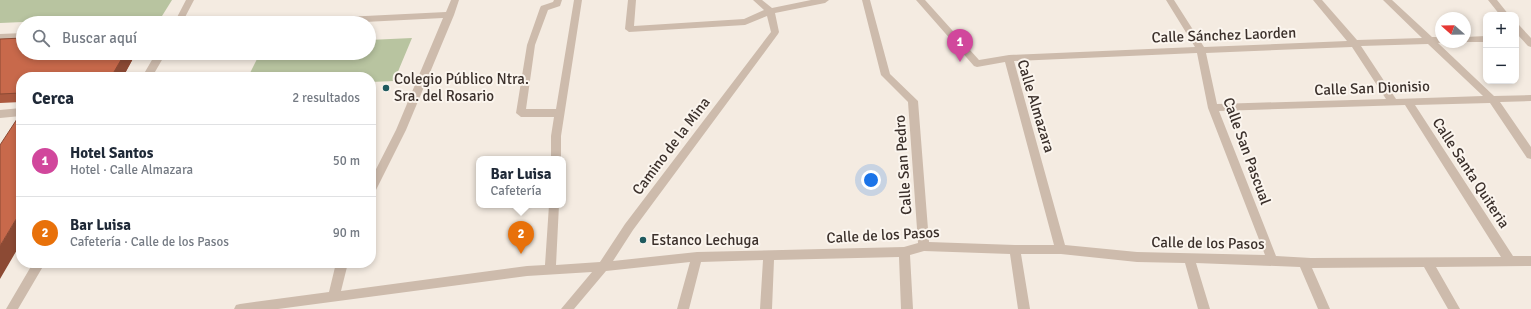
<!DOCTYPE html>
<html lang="es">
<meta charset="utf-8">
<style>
:root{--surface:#fff;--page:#f6f6f7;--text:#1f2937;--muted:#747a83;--line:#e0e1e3;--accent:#7c3aed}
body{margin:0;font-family:Signika,sans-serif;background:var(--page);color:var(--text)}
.controls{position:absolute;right:12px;top:12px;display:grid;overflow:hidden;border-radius:8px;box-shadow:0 2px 6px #0003}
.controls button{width:36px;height:36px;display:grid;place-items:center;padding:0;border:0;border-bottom:1px solid var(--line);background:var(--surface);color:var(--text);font:20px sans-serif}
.compass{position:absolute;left:1435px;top:12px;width:36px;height:36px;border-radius:50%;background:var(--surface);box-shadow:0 2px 6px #0003;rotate:290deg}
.you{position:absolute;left:871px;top:180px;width:14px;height:14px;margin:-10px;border:3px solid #fff;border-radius:50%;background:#1a73e8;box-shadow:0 0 0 6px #1a73e833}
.badge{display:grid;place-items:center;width:26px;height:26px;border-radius:50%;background:var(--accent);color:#fff;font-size:13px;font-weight:700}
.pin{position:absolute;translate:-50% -33px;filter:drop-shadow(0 1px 2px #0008)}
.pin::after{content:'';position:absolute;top:21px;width:14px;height:12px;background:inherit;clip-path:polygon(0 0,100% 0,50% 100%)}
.popup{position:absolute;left:476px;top:156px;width:90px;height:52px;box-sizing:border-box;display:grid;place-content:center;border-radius:8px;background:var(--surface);filter:drop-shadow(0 1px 3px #0005);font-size:13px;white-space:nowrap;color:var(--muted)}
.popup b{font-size:15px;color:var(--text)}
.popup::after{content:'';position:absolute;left:50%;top:100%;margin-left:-8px;border:8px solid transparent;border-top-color:var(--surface)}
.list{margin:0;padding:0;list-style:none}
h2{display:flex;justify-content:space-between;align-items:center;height:52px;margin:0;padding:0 16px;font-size:17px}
h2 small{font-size:13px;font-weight:400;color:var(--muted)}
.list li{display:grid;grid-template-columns:26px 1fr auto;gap:12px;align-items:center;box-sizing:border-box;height:72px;padding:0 16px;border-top:1px solid var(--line)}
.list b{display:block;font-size:15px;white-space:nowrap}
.list p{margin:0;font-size:13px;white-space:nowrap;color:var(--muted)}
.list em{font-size:13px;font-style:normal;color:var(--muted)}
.icon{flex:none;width:22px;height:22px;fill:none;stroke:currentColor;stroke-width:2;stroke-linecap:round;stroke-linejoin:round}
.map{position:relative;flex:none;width:1531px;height:309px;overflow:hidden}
.search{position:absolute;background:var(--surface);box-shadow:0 2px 6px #0003;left:16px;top:16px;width:360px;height:44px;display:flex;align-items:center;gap:10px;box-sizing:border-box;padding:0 14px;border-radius:22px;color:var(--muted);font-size:15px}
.panel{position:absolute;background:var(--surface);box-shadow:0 2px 6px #0003;left:16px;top:72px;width:360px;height:196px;border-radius:16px}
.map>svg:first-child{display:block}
.green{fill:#b8c4a0}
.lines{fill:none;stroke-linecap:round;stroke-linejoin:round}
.minor{fill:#cdbbac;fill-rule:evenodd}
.wall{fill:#ac5a40}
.shaded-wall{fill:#8c4a34}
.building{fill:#c8694b;stroke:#8c4a34}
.poi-dot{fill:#1f5a5e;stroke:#fbf5ee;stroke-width:1.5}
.labels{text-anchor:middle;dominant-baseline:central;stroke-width:4;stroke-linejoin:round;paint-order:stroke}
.street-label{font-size:15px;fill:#3b302b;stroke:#fbf5ee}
.poi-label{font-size:15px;fill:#3b302b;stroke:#fbf5ee;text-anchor:start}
</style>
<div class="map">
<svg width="1531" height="309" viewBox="0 0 1531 309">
<rect width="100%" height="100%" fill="#f4ebe1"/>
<path class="green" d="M0 0H172L162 16 0 23Z
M412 38 394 81 371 82V77H248L260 53H369V40Z"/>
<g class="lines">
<path class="minor" d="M186 0H194L182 23H174Z
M451 0H459L454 15 406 130 375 192 371 193V179L396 130 443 18 345 23H280L284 20 446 12Z
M554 0H562L560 6 548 10 535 45 526 109H556L574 0H582L561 136V159H551V136L554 117H521L516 113 527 45 540 8 541 6 553 2Z
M628 0H636L634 26 744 19 764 10 753 0H762L772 8 811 0H829L825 3 775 13 779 32 778 34 633 230 613 261 697 252 904 247 918 243 908 102 881 75 862 0H870L890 74 918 101 929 242 1015 245H1054L1005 62 977 67 974 66 916 0H925L979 60 1009 55 1195 47 1166 0H1174L1204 47 1347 41 1313 0H1322L1357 40 1422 38 1383 0H1392L1432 37H1441V42H1444L1438 43 1494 96 1531 95V101L1500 102 1531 147V159L1527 158 1490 103 1415 105 1513 256H1531V266L1436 267 1460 309H1448L1424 267 1312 268 1330 309H1318L1300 267 1196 263 1210 309H1198L1185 263 1137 262 1061 254H1021L1030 309H1018L1010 254 924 251 910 255 913 309H901L899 257 774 260 772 309H760L763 260 701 262 689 309H677L690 262 606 271 574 309H561L592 272 527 276 278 309H234L236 305 240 304 329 292 336 263H348L341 291 527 266 545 265 549 205H559L556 265 600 262 625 224 771 32 767 16 745 25 629 32 625 29ZM1428 44 1483 96 1396 99 1361 46ZM1352 47 1386 99 1217 104 1206 53ZM1197 53 1208 108 1265 255 1137 252 1065 245 1014 61ZM1405 105 1501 257 1311 258 1276 256 1219 111Z
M1488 0H1497L1509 15H1500Z
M1516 24 1519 25 1531 38V47L1528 46 1516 33Z
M23 33V39L0 40V34Z
M1486 36V42H1462H1465V37Z
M156 53H166L152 77H142Z
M21 108V116L0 118V110Z
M33 263H45L18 309H6Z"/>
</g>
<path class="wall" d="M0 39 23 53H136L123 77H21V102L0 103Z"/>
<path class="shaded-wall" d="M125 53H136L123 77H111Z
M21 211V243L0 279V246Z"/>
<path class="building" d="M23 38V53H125L111 77H21V93L0 94V39Z
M21 113V211L0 246V145Z"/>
<g class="poi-dot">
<circle cx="386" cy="88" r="4"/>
<circle cx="643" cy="240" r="4"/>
</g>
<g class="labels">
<g class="street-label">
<text transform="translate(1224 35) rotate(-2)">Calle Sánchez Laorden</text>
<text transform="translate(1372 88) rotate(-2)">Calle San Dionisio</text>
<text transform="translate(1036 106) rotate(73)">Calle Almazara</text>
<text transform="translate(671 146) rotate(-53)">Camino de la Mina</text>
<text transform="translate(1247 151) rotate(70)">Calle San Pascual</text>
<text transform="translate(903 165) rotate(-94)">Calle San Pedro</text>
<text transform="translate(1471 173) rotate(57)">Calle Santa Quiteria</text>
<text transform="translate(883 235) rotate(-3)">Calle de los Pasos</text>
<text transform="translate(1208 243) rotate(1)">Calle de los Pasos</text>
</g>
<g class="poi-label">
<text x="394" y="79">Colegio Público Ntra.<tspan x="394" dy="17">Sra. del Rosario</tspan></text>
<text x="651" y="240">Estanco Lechuga</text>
</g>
</g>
</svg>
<div class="controls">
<button>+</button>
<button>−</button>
</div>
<svg class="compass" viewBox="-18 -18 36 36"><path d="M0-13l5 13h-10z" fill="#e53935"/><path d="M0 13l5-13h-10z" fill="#747a83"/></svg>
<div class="you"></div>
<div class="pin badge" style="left:960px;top:62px;background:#d1479c">1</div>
<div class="pin badge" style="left:521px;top:254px;background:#e8710a">2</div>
<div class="popup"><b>Bar Luisa</b>Cafetería</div>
<div class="search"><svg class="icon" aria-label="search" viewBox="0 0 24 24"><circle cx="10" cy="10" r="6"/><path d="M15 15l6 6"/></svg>Buscar aquí</div>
<section class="panel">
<h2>Cerca<small>2 resultados</small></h2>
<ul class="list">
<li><span class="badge" style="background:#d1479c">1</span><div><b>Hotel Santos</b><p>Hotel · Calle Almazara</p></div><em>50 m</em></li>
<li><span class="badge" style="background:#e8710a">2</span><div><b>Bar Luisa</b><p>Cafetería · Calle de los Pasos</p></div><em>90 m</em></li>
</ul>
</section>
</div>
